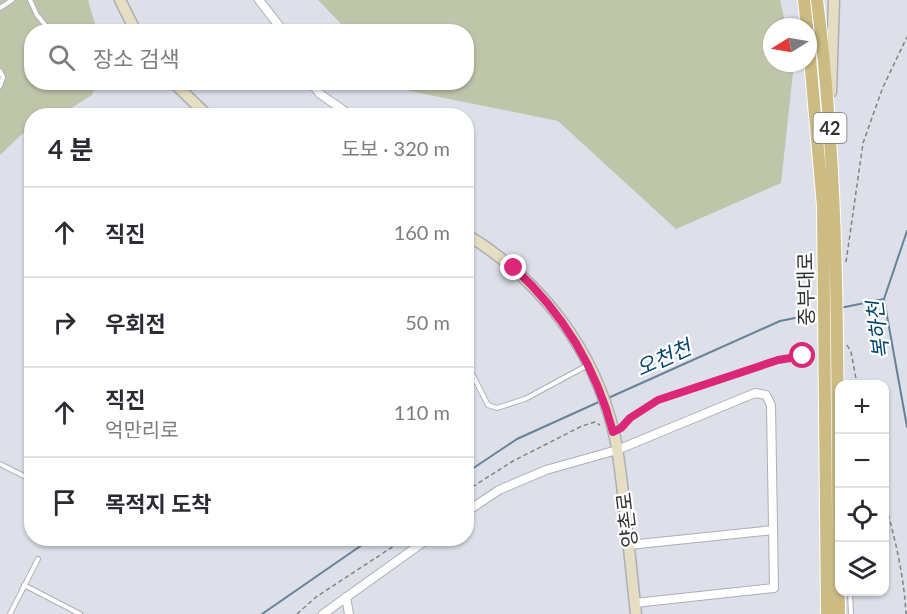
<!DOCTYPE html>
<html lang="ko">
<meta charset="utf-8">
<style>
:root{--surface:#fff;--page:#f7f7f7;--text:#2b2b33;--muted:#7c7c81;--line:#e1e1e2}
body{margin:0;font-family:Lato,"Noto Sans KR",sans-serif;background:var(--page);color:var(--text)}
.controls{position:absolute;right:18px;bottom:18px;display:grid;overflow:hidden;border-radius:12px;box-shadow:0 2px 4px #0004}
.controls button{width:54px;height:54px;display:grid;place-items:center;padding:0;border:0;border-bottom:2px solid var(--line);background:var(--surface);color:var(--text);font:30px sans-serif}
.compass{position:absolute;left:763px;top:18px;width:54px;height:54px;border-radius:50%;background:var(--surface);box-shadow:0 2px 4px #0004;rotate:259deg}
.stop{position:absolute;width:18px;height:18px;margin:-14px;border:4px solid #db2777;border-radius:50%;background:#fff}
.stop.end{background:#db2777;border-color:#fff;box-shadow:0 2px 6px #0008}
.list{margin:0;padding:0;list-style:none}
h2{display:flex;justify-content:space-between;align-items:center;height:78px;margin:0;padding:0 24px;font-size:26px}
h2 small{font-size:20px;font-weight:400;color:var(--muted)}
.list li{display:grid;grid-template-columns:39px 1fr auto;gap:18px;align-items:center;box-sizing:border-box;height:90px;padding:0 24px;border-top:2px solid var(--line)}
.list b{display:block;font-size:22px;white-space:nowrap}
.list p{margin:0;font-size:20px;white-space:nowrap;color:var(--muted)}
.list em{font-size:20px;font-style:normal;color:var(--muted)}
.icon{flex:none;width:33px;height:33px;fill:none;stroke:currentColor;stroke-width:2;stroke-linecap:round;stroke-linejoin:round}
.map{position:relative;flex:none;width:907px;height:614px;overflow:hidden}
.search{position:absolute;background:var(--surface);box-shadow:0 2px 4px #0004;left:24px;top:24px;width:450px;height:66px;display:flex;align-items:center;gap:15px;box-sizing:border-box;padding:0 21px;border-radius:24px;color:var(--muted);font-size:22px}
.panel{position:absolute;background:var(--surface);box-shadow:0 2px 4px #0004;left:24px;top:108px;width:450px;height:438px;border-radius:24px}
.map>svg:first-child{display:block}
.green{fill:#bec5a9}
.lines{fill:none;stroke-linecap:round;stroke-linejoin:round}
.stream{stroke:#678299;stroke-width:2}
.lane-casing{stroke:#acaeb8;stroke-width:6}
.street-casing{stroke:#acaeb8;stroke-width:10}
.secondary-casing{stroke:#acaeb8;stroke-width:13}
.primary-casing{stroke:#fff;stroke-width:14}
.path{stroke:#81838a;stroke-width:1.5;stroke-dasharray:4.5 3;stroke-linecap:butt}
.lane{stroke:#fff;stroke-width:4}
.street{stroke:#fff;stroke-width:8}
.secondary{stroke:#e6dec2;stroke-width:10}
.primary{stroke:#ccbc84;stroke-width:12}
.route{stroke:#db2777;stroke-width:8}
.labels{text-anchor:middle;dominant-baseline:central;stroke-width:4.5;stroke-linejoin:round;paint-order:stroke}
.shield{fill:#fff;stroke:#6f7072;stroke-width:1.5}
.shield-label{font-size:18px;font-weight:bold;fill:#313236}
.street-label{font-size:20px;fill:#313236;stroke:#fff}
.water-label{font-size:21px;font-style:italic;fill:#02456f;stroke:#fff}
</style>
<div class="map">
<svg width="907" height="614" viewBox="0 0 907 614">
<rect width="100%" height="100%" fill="#dddfe9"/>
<path class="green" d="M0 0H88L97 31 32 32V82L97 83 92 95 60 115 32 116 31 130 22 134 0 155Z
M318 0H780L786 27H772V63H794L781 183 676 229 558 121 405 90 398 83 466 82V32L348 31Z"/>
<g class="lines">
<path class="stream" d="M907 231 884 299 907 427
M840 308 884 299
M606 399 780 321 820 313
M466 473 517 439 601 401
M262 614 372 538"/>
<defs>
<path id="lane" d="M30 0 37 15 51 32
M0 8 12 0
M0 71 3 77 0 86
M466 362 488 405 497 408 525 399 588 365
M0 464 32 480
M24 585 80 614
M850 592 851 614
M10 614 38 559"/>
<path id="street" d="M259 0 284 32
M311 82 320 94 352 116
M466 512 499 490 546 470 617 450 755 393 766 395 771 405 774 588 635 603
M629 545 773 530
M346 597 349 614
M323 614 429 538"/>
<path id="secondary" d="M120 0 136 32
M173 82 208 116
M831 92 834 0
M466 234C540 279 594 349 614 433 619 455 621 478 624 501 628 539 632 576 636 614"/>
<path id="primary" d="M804 0 807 27
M817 0C843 204 836 409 839 614
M808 36 823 206 827 614"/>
</defs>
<use href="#lane" class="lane-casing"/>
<use href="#street" class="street-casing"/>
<use href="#secondary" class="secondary-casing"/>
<use href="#primary" class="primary-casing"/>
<path class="path" d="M846 262 863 143 883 87 907 37
M847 345 851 352 857 384
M623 426 630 418 658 400 778 360 815 355
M466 491 513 461 582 426 595 422 600 425
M884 500C895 537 904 576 906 614
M297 614 316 597 406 538"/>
<use href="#lane" class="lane"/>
<use href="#street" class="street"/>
<use href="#secondary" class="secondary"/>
<use href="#primary" class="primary"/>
</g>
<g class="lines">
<path class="route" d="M514 268C563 313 596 367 613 432L621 428 630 418 658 400 778 360 803 356"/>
</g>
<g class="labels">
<rect class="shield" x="813.5" y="113" width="33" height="30" rx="4.5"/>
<g class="shield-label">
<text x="830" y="128">42</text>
</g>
<g class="street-label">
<text transform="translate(805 289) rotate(-91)">중부대로</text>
<text transform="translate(626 520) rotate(-97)">양촌로</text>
</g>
<g class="water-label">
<text transform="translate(877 330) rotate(-97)">복하천</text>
<text transform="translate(663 357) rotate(-24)">오천천</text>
</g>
</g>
</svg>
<div class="controls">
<button>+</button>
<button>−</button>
<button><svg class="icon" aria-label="locate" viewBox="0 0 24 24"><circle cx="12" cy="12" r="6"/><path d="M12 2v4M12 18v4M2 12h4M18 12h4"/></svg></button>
<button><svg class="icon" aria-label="layers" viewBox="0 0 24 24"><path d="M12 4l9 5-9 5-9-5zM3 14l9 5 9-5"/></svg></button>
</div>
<svg class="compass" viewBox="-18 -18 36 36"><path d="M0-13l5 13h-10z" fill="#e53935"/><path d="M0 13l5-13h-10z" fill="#7c7c81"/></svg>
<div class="stop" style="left:803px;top:356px"></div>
<div class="stop end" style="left:514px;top:268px"></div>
<div class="search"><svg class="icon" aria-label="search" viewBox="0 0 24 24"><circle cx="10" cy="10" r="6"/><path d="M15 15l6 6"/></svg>장소 검색</div>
<section class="panel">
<h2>4 분<small>도보 · 320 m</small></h2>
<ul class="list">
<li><svg class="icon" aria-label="ahead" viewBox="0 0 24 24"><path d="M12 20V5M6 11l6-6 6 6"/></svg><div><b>직진</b></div><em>160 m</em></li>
<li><svg class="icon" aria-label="right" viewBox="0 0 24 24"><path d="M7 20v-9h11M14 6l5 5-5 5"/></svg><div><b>우회전</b></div><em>50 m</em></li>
<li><svg class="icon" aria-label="ahead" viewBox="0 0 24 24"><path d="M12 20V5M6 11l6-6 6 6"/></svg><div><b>직진</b><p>억만리로</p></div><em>110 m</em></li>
<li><svg class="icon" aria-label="arrive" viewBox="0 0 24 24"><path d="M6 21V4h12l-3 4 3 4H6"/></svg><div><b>목적지 도착</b></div></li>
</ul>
</section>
</div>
